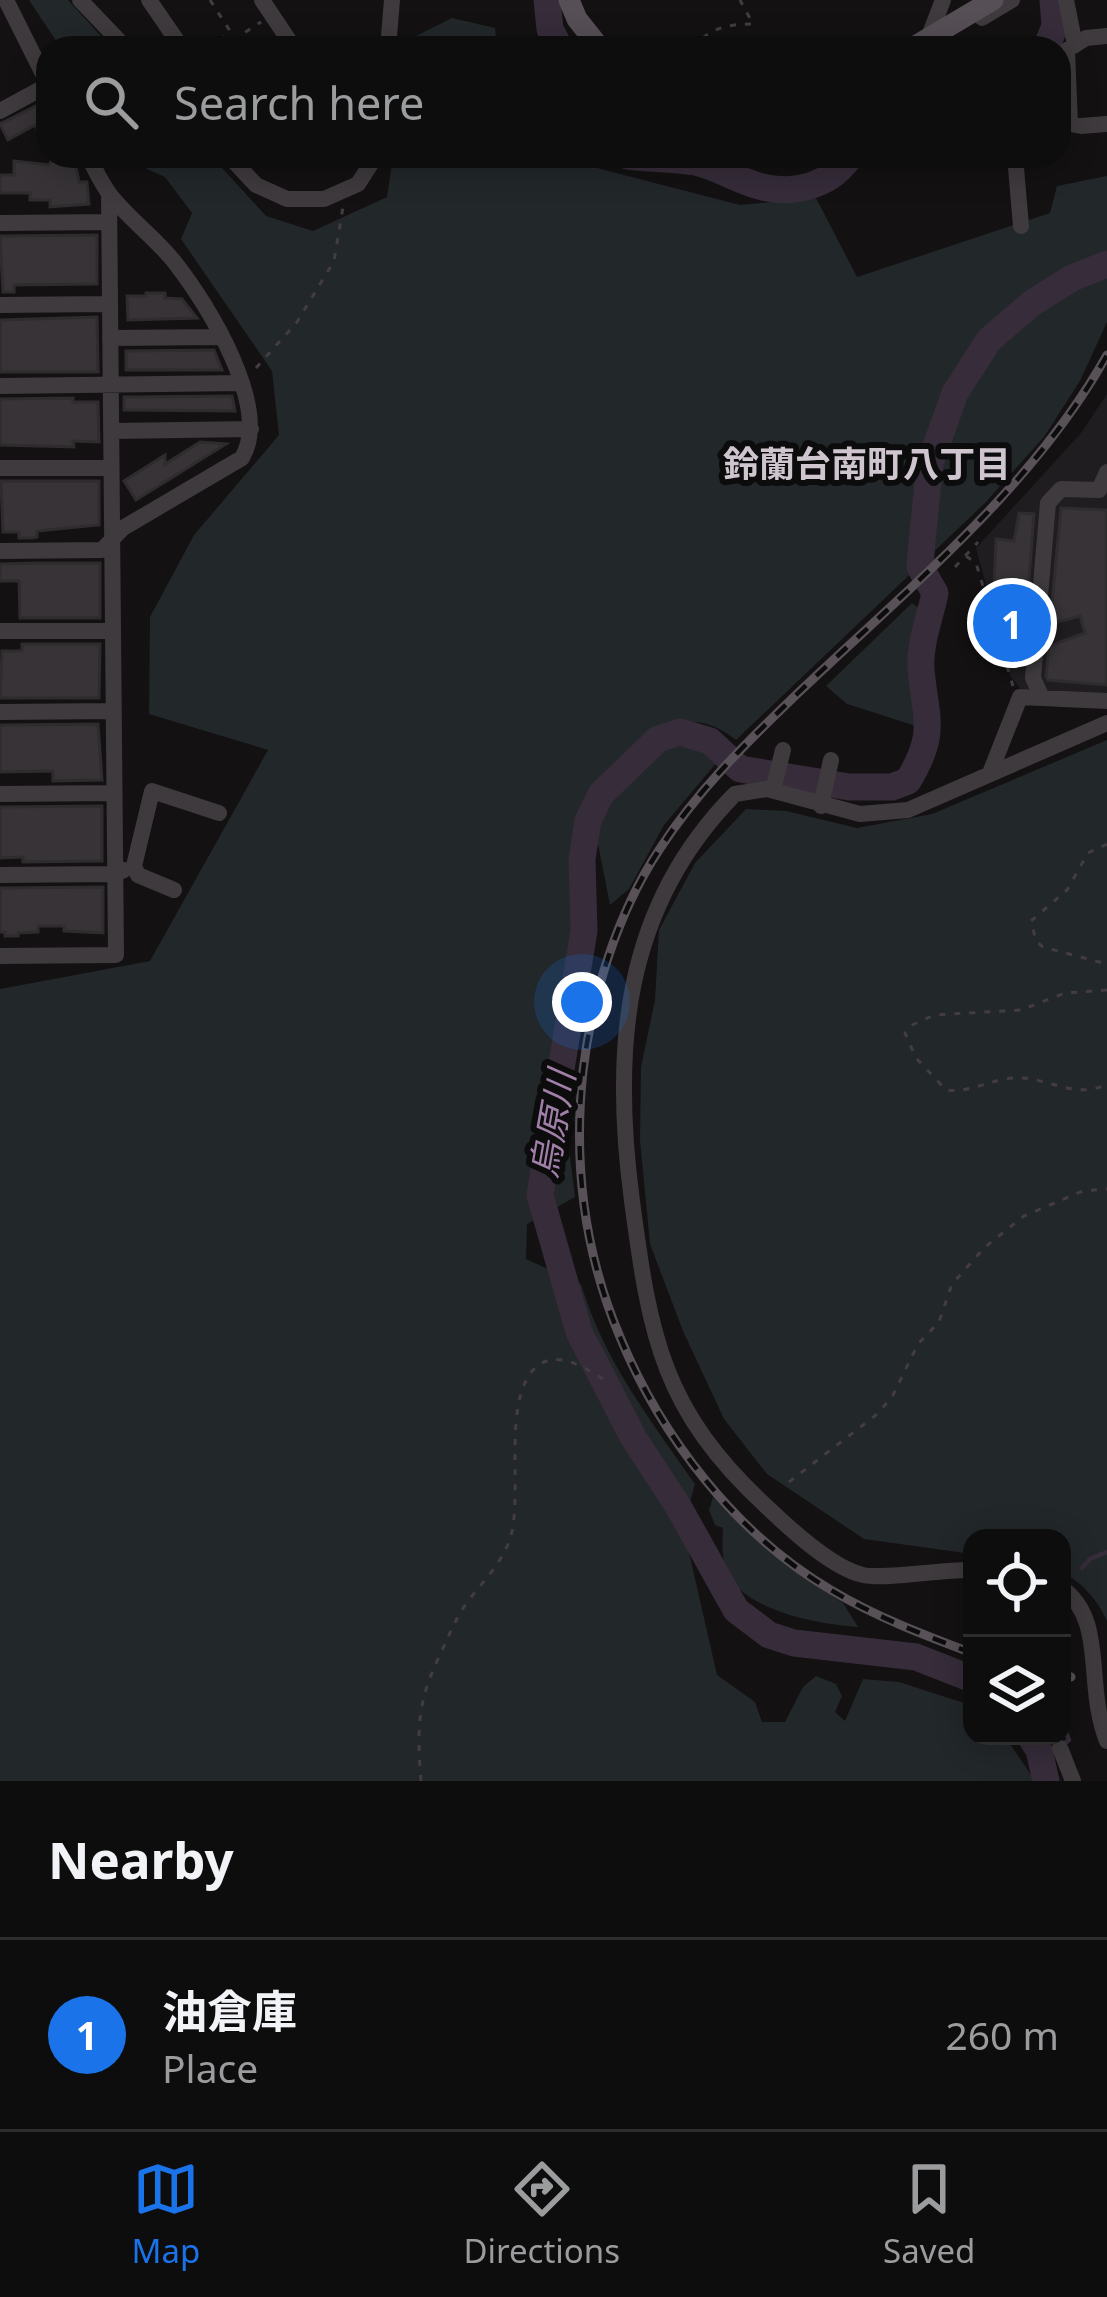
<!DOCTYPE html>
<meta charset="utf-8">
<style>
:root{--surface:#0e0d0e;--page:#171617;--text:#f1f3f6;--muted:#9b9c9e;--line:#2e2d2e;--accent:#1a73e8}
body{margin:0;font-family:"Noto Sans","Noto Sans JP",sans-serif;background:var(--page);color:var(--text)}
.controls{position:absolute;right:36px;bottom:36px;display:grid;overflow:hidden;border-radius:24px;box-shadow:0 6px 30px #0003}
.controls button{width:108px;height:108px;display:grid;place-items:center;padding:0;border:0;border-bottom:3px solid var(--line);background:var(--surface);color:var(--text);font:60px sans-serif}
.you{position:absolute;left:582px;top:1002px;width:42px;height:42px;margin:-30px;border:9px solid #fff;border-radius:50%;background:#1a73e8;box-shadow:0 0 0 18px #1a73e833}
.badge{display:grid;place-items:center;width:78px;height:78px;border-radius:50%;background:var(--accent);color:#fff;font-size:39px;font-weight:700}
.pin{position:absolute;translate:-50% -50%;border:6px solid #fff;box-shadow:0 3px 12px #0006}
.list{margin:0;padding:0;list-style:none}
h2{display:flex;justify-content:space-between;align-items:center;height:156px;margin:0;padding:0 48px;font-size:51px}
h2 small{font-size:39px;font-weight:400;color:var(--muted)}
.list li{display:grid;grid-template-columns:78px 1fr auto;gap:36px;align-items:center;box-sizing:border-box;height:192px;padding:0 48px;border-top:3px solid var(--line)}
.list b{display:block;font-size:45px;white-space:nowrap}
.list p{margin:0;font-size:39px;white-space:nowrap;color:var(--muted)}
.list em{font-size:39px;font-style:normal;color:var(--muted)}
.icon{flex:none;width:66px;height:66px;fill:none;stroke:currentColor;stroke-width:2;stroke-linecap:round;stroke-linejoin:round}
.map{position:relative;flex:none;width:1107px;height:1781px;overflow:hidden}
.search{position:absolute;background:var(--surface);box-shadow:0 6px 30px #0003;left:36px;right:36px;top:36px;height:132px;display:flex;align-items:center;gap:30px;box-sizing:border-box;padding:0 42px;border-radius:36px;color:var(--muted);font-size:45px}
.sheet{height:348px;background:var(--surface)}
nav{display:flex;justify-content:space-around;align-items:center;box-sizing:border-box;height:168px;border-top:3px solid var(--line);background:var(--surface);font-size:33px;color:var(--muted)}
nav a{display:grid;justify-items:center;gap:6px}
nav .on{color:var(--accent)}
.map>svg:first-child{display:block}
.built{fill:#1f1d1f}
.green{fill:#22272a}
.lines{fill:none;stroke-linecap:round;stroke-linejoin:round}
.stream{stroke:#362c3a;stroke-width:4.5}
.river{stroke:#362c3a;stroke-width:27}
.building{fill:#373337;stroke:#2e2c2d;stroke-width:3}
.path{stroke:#433d43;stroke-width:3;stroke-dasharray:6 9;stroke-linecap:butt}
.minor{stroke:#3e3a3d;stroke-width:16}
.major{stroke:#564f55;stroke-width:21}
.rail-casing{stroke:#585157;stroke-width:9}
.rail{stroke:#0d0c0d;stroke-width:4.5;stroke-dasharray:14;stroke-linecap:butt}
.labels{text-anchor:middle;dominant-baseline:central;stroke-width:12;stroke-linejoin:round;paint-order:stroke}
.neighbourhood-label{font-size:36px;font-weight:bold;fill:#cec5ce;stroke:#0d0c0d}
.water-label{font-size:36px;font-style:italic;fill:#a07fa9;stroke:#0d0c0d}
</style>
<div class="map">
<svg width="1107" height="1781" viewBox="0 0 1107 1781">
<rect width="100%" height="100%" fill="#131112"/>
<path class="built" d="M1107 394V695L1032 693 1020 688 1011 677 976 548 1081 433Z"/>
<path class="green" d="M29 0H68L112 48H61Z
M452 18 495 28 497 48H409L410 39Z
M138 156H211L266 216 313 231 387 197 393 156H578L593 167 740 205 816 198 857 277 1050 213 1057 186 1107 176V322L1080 381 1044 437 985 503 736 740C713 722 693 716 667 730 680 744 702 746 718 761L664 825 629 889 610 905 596 834 577 830 588 944 576 1025 540 1147 569 1149 575 1197 527 1224 526 1259 581 1284C603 1359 651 1421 695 1484L683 1526 717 1675 755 1702 762 1722H785L803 1687 816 1676 836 1684 842 1696 835 1712 845 1721 863 1679 899 1682 964 1703 972 1710V1736H1005L1035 1781H0V989L150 961 268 750 149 714 150 617 194 535 279 435 272 371 181 239 192 213 165 177 147 169Z
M912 603 923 611C898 649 928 686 916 726L847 704 826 686Z
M1107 740V1621C1100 1604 1080 1578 1062 1574V1538H972V1554L864 1539 767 1474 724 1419 683 1331 650 1244 640 1140 641 1067 655 1000 659 930 695 863 746 809 786 811 857 828 932 814Z
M713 1497 795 1571 843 1603 858 1627C819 1624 760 1613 733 1583 721 1570 722 1545 723 1528L715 1525 709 1510Z"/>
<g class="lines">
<path class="stream" d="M1082 1568 1090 1559 1107 1552
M1062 1722 1069 1740 1065 1743
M1041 1759 1056 1749"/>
<path class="river" d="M547 0 550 29 560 48
M1046 48 1055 26 1053 0
M628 156C650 159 673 158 695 162 720 167 742 184 767 188 799 194 833 183 850 156
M972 1679 916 1657 794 1643 769 1635 736 1610 678 1506 633 1437 579 1332 540 1195 584 931 582 859 588 821 601 794 658 739 680 732 710 741 740 769 849 787H892L908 781C937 733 926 720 921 670 919 644 930 618 935 593L920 567 922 542 930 463 955 393 989 340 1032 303 1072 278 1107 264
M1030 1736 1039 1750 1046 1781"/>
</g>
<path class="building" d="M48 100V147L35 125 8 140 0 124Z
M54 156H74L79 182H87L89 204 50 207V200H30V193H0V175H14V161L49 165Z
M97 235V284L14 285V292H3L0 236Z
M146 293H165V298L182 299 197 318 128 320 127 296H146Z
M97 317 98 372H0V320Z
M214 350 222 370H126V351Z
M232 396 235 411 124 410V397Z
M73 398V402H98L99 442 73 441 74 447 0 445V399Z
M200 442 226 444 136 500 124 481 165 455V464Z
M1 481H99V525L37 531V537L33 538H19V532H3Z
M1061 508 1107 510V685L1048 680 1046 676 1049 646 1085 633 1080 616 1050 624Z
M1019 513 1034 514 1028 591 1018 590 1017 614 1022 633 1009 636 997 604 998 589H994L996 539 1014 541Z
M34 563H100V618H20L19 581H0V564Z
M22 644H100L99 698H0L2 651H22Z
M98 724 102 780 53 781V771L0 772V725Z
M102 806V861L23 862V857L0 858V807Z
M103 887V933L64 931V926H38V932L18 933V936H5V932H0V888Z"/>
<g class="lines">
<path class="path" d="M210 0 232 34
M207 48 227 35 235 39 261 22
M692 48C710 28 727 24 753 24L740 0
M256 368 297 322 334 261 343 207
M966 556 976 563 1013 686
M955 567 978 542
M1107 844 1088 853 1067 890 1031 921 1036 941 1043 947 1107 964
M1107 990 1065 993 1021 1010 934 1015 910 1026 905 1033 916 1058 946 1090C970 1093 989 1080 1012 1078 1046 1075 1074 1101 1107 1084
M789 1482 876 1415 892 1397 918 1344 939 1322 952 1284 985 1247 1024 1216 1083 1191 1107 1189
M421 1781C417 1730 417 1703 439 1657 449 1636 455 1618 469 1600 484 1580 501 1564 510 1539 524 1496 501 1402 535 1368 557 1347 589 1370 609 1383"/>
<path class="minor" d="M6 0 48 84
M80 0 126 48
M149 0 182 48
M262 0 294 48
M1066 0 1075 45
M982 18 1012 0
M926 44 943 0
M388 48 392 0
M0 111 48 85
M1060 122 1081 126 1107 124
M1070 124 1067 50 1086 38 1107 36
M229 156 256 185 287 199H324L358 184 376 156
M1015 156 1021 226
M0 223 109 222
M0 305 110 304
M110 338 221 337
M0 386 242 383
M111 431 251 429
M0 468H111
M0 551 102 550 123 528 242 458C272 408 208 305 176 264 157 239 131 221 111 196 102 185 95 169 88 156
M0 631H112
M1042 698 1033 678 1048 503 1061 489 1099 490 1107 472
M0 712 112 711
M990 773 1020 697 1107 701
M773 790 783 750
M0 794 113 793
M821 806 831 760
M0 875 114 874 124 870
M174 890 138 875 134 866 152 791 219 813
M0 956 116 955 109 194
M972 1570C942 1569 887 1580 863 1575 832 1568 790 1529 767 1507 662 1410 650 1337 632 1201 612 1051 622 908 735 794L767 789 860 814 908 810 1107 723
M1062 1588C1107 1621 1084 1682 1107 1741
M1060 1748 1073 1781"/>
<path class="major" d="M569 0 577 19 600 48
M912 48 993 0"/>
<defs>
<path id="rail" d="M972 1653C924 1635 876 1617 831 1590 737 1535 661 1437 620 1337 584 1252 573 1163 583 1071 592 995 617 914 659 850 697 791 747 742 797 694 907 589 1032 489 1107 355
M1062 1675 1071 1677"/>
</defs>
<use href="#rail" class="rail-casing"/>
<use href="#rail" class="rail"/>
</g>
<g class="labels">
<g class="neighbourhood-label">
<text x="867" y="463">鈴蘭台南町八丁目</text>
</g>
<g class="water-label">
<text transform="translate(552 1124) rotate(-80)">烏原川</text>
</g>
</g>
</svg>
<div class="controls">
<button><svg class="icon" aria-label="locate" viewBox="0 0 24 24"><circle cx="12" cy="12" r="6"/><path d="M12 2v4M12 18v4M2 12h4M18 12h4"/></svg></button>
<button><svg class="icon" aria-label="layers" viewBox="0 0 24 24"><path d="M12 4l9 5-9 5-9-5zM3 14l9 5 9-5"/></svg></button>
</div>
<div class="you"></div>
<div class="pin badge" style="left:1012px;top:623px">1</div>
<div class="search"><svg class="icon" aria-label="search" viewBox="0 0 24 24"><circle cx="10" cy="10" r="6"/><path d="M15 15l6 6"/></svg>Search here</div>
</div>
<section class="sheet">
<h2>Nearby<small></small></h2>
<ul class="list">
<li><span class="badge">1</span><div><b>油倉庫</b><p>Place</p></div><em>260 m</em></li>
</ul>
</section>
<nav>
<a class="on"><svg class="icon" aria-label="map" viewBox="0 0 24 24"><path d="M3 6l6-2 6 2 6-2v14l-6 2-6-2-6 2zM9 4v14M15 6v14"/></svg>Map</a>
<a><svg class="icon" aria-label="directions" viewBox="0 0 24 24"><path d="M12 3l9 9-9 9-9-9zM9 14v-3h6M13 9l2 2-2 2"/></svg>Directions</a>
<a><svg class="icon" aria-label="saved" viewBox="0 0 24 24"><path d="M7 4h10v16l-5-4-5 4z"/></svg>Saved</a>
</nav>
